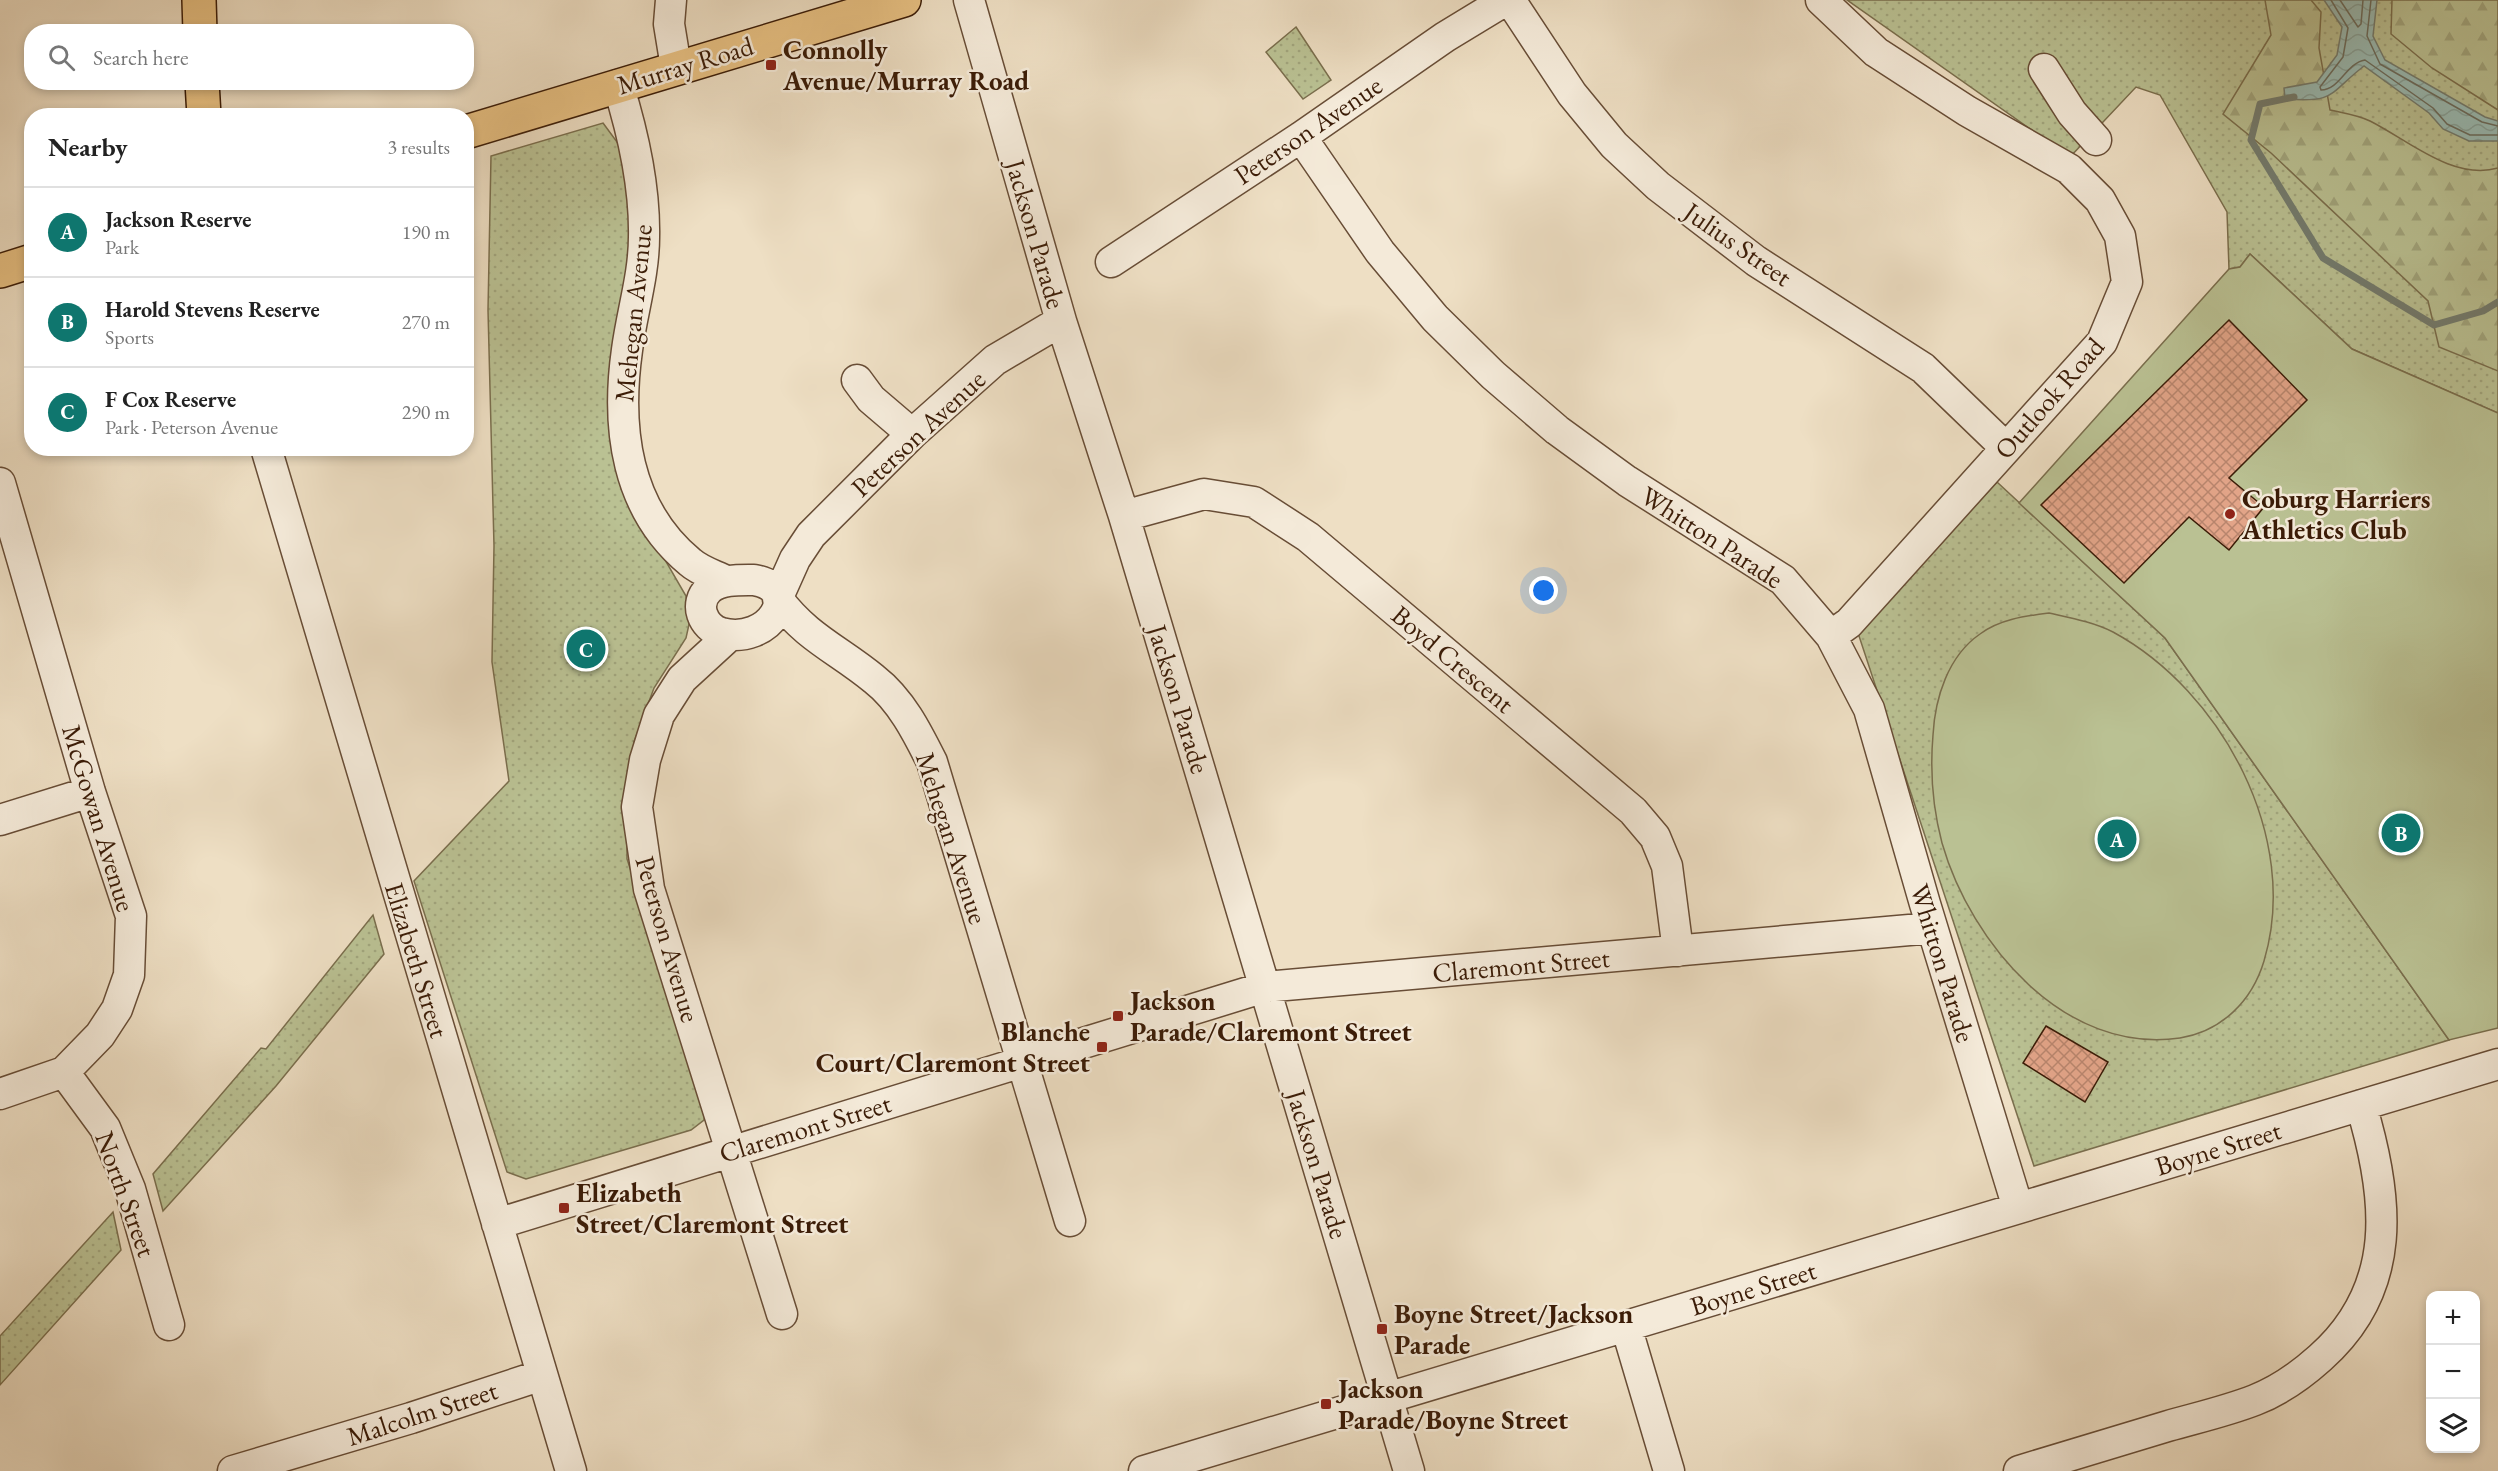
<!DOCTYPE html>
<meta charset="utf-8">
<style>
:root{--surface:#fff;--page:#f6f6f6;--text:#222;--muted:#767676;--line:#e0e0e0;--accent:#0f766e}
body{margin:0;font-family:"EB Garamond",serif;background:var(--page);color:var(--text)}
.controls{position:absolute;right:18px;bottom:18px;display:grid;overflow:hidden;border-radius:12px;box-shadow:0 3px 9px #0003}
.controls button{width:54px;height:54px;display:grid;place-items:center;padding:0;border:0;border-bottom:2px solid var(--line);background:var(--surface);color:var(--text);font:30px sans-serif}
.you{position:absolute;left:1544px;top:591px;width:21px;height:21px;margin:-15px;border:4px solid #fff;border-radius:50%;background:#1a73e8;box-shadow:0 0 0 9px #1a73e833}
.badge{display:grid;place-items:center;width:39px;height:39px;border-radius:50%;background:var(--accent);color:#fff;font-size:20px;font-weight:700}
.pin{position:absolute;translate:-50% -50%;border:3px solid #fff;box-shadow:0 2px 6px #0006}
.list{margin:0;padding:0;list-style:none}
h2{display:flex;justify-content:space-between;align-items:center;height:78px;margin:0;padding:0 24px;font-size:26px}
h2 small{font-size:20px;font-weight:400;color:var(--muted)}
.list li{display:grid;grid-template-columns:39px 1fr auto;gap:18px;align-items:center;box-sizing:border-box;height:90px;padding:0 24px;border-top:2px solid var(--line)}
.list b{display:block;font-size:22px;white-space:nowrap}
.list p{margin:0;font-size:20px;white-space:nowrap;color:var(--muted)}
.list em{font-size:20px;font-style:normal;color:var(--muted)}
.icon{flex:none;width:33px;height:33px;fill:none;stroke:currentColor;stroke-width:2;stroke-linecap:round;stroke-linejoin:round}
.map{position:relative;flex:none;width:2498px;height:1471px;overflow:hidden}
.search{position:absolute;background:var(--surface);box-shadow:0 3px 9px #0003;left:24px;top:24px;width:450px;height:66px;display:flex;align-items:center;gap:15px;box-sizing:border-box;padding:0 21px;border-radius:24px;color:var(--muted);font-size:22px}
.panel{position:absolute;background:var(--surface);box-shadow:0 3px 9px #0003;left:24px;top:108px;width:450px;height:348px;border-radius:24px}
.map>svg:first-child{display:block}
.grass{fill:url(#grass-dots);stroke:#7a6e4d;stroke-width:1.5}
.forest{fill:url(#forest-firs);stroke:#7a6e4d;stroke-width:1.5}
.garden{fill:#bac193;stroke:#7a6e4d;stroke-width:1.5}
.water{fill:url(#water-waves);stroke:#737c6f;stroke-width:1.5}
.lines{fill:none;stroke-linecap:round;stroke-linejoin:round}
.shore{stroke:#6a6c5e;stroke-width:1.5}
.stream{stroke:#737c6f;stroke-width:7}
.building{fill:url(#building-cross-hatch);stroke:#3b1c07;stroke-width:1.5}
.minor-casing{stroke:#684d36;stroke-width:33}
.major-casing{stroke:#3b1c07;stroke-width:36}
.minor{stroke:#f4ead9;stroke-width:30}
.major{stroke:#e7c082;stroke-width:33}
.poi-dot{fill:#8f2418;stroke:#f4ead9;stroke-width:2}
.labels{text-anchor:middle;dominant-baseline:central;stroke-width:5;stroke-linejoin:round;paint-order:stroke}
.poi-label{font-size:27px;font-weight:bold;fill:#3b1c07;stroke:#f4ead9;text-anchor:start}
.street-label{font-size:27px;fill:#3b1c07;stroke:#f4ead9}
</style>
<div class="map">
<svg width="2498" height="1471" viewBox="0 0 2498 1471">
<defs>
<pattern id="grass-dots" width="8" height="8" patternUnits="userSpaceOnUse" patternTransform="scale(1.5)"><rect width="8" height="8" fill="#bac193"/><path d="M2 2h.1M6 6h.1" fill="none" stroke="#a1a57d" stroke-width="1.8" stroke-linecap="round"/></pattern>
<pattern id="forest-firs" width="22" height="20" patternUnits="userSpaceOnUse" patternTransform="scale(1.5)"><rect width="22" height="20" fill="#bac193"/><path d="M5 1l3.5 6h-7zM16 11l3.5 6h-7z" fill="#a1a57d"/></pattern>
<pattern id="water-waves" width="16" height="10" patternUnits="userSpaceOnUse" patternTransform="scale(1.5)"><rect width="16" height="10" fill="#99bcb5"/><path d="M0 5q4-4 8 0t8 0" fill="none" stroke="#85a19a"/></pattern>
<pattern id="building-cross-hatch" width="8" height="8" patternUnits="userSpaceOnUse" patternTransform="scale(1.5)"><rect width="8" height="8" fill="#e2a488"/><path d="M0 0l8 8M0 8l8-8" fill="none" stroke="#b8856d"/></pattern>
</defs>
<rect width="100%" height="100%" fill="#eedfc4"/>
<filter id="stains"><feTurbulence type="fractalNoise" baseFrequency=".00333" numOctaves="4"/><feColorMatrix values="0 0 0 0 .2 0 0 0 0 .09 0 0 0 0 .02 0 0 0 .5 -.17"/></filter>
<radialGradient id="worn" r=".72"><stop offset=".6" stop-color="#630" stop-opacity="0"/><stop offset="1" stop-color="#630" stop-opacity=".3"/></radialGradient>
<path class="grass" d="M1847 0H2498V413L2352 349 2250 254 2240 267 2229 269 2227 212 2160 95 2136 87 2070 157Z
M1296 27 1331 80 1303 99 1266 52Z
M603 123 620 146 627 172 633 248 619 339 650 534 686 596 690 620 686 638 654 688 634 742 627 818V859L707 1104 704 1120 691 1130 526 1179 507 1172 414 881 509 781 492 662 494 546 488 310 491 156Z
M1997 482 2165 638 2449 1040 2034 1166 1858 633Z
M373 915 384 954 276 1086 163 1211 153 1174 261 1048 266 1049Z
M113 1212 121 1250 0 1385V1336Z"/>
<path class="forest" d="M2265 0H2311L2321 12 2319 48 2330 110C2343 113 2358 115 2370 121 2408 140 2453 181 2498 168V371L2439 347 2428 301 2271 153 2223 114 2271 35Z
M2392 0H2498V110L2432 68 2391 34Z"/>
<path class="garden" d="M2250 254 2352 349 2498 413V1028L2449 1040 2165 638 2019 503 2229 269 2240 267Z
M2049 613C2071 618 2093 622 2113 632 2222 691 2301 838 2264 961 2252 1001 2222 1031 2180 1038 2065 1055 1971 944 1942 843 1933 809 1930 770 1933 735 1935 698 1948 656 1980 634 2000 619 2026 616 2049 613Z"/>
<path class="water" d="M2324 0H2377L2373 36 2385 60 2485 117 2498 121V141H2469L2443 129 2429 113 2364 66C2328 94 2336 103 2285 99L2284 88 2317 82 2337 55 2342 27Z"/>
<g class="lines">
<path class="shore" d="M2331 0 2348 28 2343 57 2320 87 2321 90C2340 90 2346 63 2365 60L2433 108 2447 124 2470 135H2498
M2340 0 2358 27 2361 24 2363 0
M2371 0 2367 36 2380 64 2482 122 2498 126"/>
<path class="stream" d="M2294 97 2260 104 2251 140 2323 258 2434 325 2483 311 2498 302"/>
</g>
<path class="building" d="M2229 320 2307 400 2229 478 2264 507 2229 550 2189 517 2124 583 2041 505Z
M2046 1026 2108 1062 2085 1102 2023 1063Z"/>
<g class="lines">
<defs>
<path id="minor" d="M671 0 669 24 676 67
M969 0 1061 321 1124 516 1409 1471
M1510 0 1572 94 1614 145 1658 186 1756 261 1923 368 2006 448
M1821 0 1876 52 1967 111 2069 169 2100 200 2120 236 2127 282 2102 342 1849 623 1831 636
M2044 69 2072 113 2096 140
M618 85C633 133 645 187 644 237 644 275 632 312 627 350 616 428 626 509 690 562 700 571 714 575 726 581
M1301 137 1380 252 1435 318 1493 375 1557 430 1627 481 1783 580 1831 636 1869 709 1925 904 2018 1208
M1111 262 1301 137 1445 37 1506 0
M857 380 871 399 912 434
M266 448 571 1471
M0 483 90 792 131 916 129 975 117 1009 100 1035 64 1072 0 1094
M1124 516 1204 494 1254 502 1308 537 1633 811 1655 837 1667 866 1678 951
M754 580C805 589 769 646 721 633 703 627 693 604 709 589 721 579 740 580 754 580Z
M778 597 795 559 811 535 912 434 995 360 1061 321
M778 599C807 638 839 650 874 679 901 700 917 732 932 762L1070 1221
M730 635 682 679 659 715 645 760 637 807 649 889 782 1314
M0 820 90 792
M64 1072 105 1128 130 1189 169 1325
M497 1224 1265 987 1932 928
M1626 1326 1669 1471
M233 1471 411 1418 542 1375
M1144 1471 2498 1064
M2019 1471C2068 1456 2118 1441 2168 1426 2196 1418 2227 1411 2255 1400 2278 1391 2301 1375 2320 1358 2399 1288 2389 1198 2361 1105"/>
<path id="major" d="M199 0 200 32
M202 82 204 116
M466 132 904 0
M0 271 32 261"/>
</defs>
<use href="#minor" class="minor-casing"/>
<use href="#major" class="major-casing"/>
<use href="#minor" class="minor"/>
<use href="#major" class="major"/>
</g>
<g class="poi-dot">
<rect x="765" y="59" width="12" height="12" rx="3"/>
<circle cx="2230" cy="514" r="6"/>
<rect x="1112" y="1010" width="12" height="12" rx="3"/>
<rect x="1096" y="1041" width="12" height="12" rx="3"/>
<rect x="558" y="1202" width="12" height="12" rx="3"/>
<rect x="1376" y="1323" width="12" height="12" rx="3"/>
<rect x="1320" y="1398" width="12" height="12" rx="3"/>
</g>
<g class="labels">
<g class="poi-label">
<text x="783" y="49">Connolly<tspan x="783" dy="31">Avenue/Murray Road</tspan></text>
<text x="2242" y="498">Coburg Harriers<tspan x="2242" dy="31">Athletics Club</tspan></text>
<text x="1130" y="1000">Jackson<tspan x="1130" dy="31">Parade/Claremont Street</tspan></text>
<text x="1090" y="1031" text-anchor="end">Blanche<tspan x="1090" dy="31">Court/Claremont Street</tspan></text>
<text x="576" y="1192">Elizabeth<tspan x="576" dy="31">Street/Claremont Street</tspan></text>
<text x="1394" y="1313">Boyne Street/Jackson<tspan x="1394" dy="31">Parade</tspan></text>
<text x="1338" y="1388">Jackson<tspan x="1338" dy="31">Parade/Boyne Street</tspan></text>
</g>
<g class="street-label">
<text transform="translate(685 65) rotate(-17)">Murray Road</text>
<text transform="translate(1308 130) rotate(-34)">Peterson Avenue</text>
<text transform="translate(1036 234) rotate(74)">Jackson Parade</text>
<text transform="translate(1738 244) rotate(35)">Julius Street</text>
<text transform="translate(633 313) rotate(-84)">Mehegan Avenue</text>
<text transform="translate(2049 398) rotate(-49)">Outlook Road</text>
<text transform="translate(918 433) rotate(-43)">Peterson Avenue</text>
<text transform="translate(1712 537) rotate(33)">Whitton Parade</text>
<text transform="translate(1453 659) rotate(40)">Boyd Crescent</text>
<text transform="translate(1179 699) rotate(73)">Jackson Parade</text>
<text transform="translate(99 818) rotate(73)">McGowan Avenue</text>
<text transform="translate(952 838) rotate(72)">Mehegan Avenue</text>
<text transform="translate(668 939) rotate(74)">Peterson Avenue</text>
<text transform="translate(417 960) rotate(73)">Elizabeth Street</text>
<text transform="translate(1943 963) rotate(73)">Whitton Parade</text>
<text transform="translate(1521 965) rotate(-5)">Claremont Street</text>
<text transform="translate(805 1128) rotate(-17)">Claremont Street</text>
<text transform="translate(2218 1148) rotate(-17)">Boyne Street</text>
<text transform="translate(1318 1164) rotate(73)">Jackson Parade</text>
<text transform="translate(126 1194) rotate(70)">North Street</text>
<text transform="translate(1753 1288) rotate(-17)">Boyne Street</text>
<text transform="translate(422 1413) rotate(-18)">Malcolm Street</text>
</g>
</g>
<rect width="100%" height="100%" filter="url(#stains)"/>
<rect width="100%" height="100%" fill="url(#worn)"/>
</svg>
<div class="controls">
<button>+</button>
<button>−</button>
<button><svg class="icon" aria-label="layers" viewBox="0 0 24 24"><path d="M12 4l9 5-9 5-9-5zM3 14l9 5 9-5"/></svg></button>
</div>
<div class="you"></div>
<div class="pin badge" style="left:2117px;top:839px">A</div>
<div class="pin badge" style="left:2401px;top:833px">B</div>
<div class="pin badge" style="left:586px;top:649px">C</div>
<div class="search"><svg class="icon" aria-label="search" viewBox="0 0 24 24"><circle cx="10" cy="10" r="6"/><path d="M15 15l6 6"/></svg>Search here</div>
<section class="panel">
<h2>Nearby<small>3 results</small></h2>
<ul class="list">
<li><span class="badge">A</span><div><b>Jackson Reserve</b><p>Park</p></div><em>190 m</em></li>
<li><span class="badge">B</span><div><b>Harold Stevens Reserve</b><p>Sports</p></div><em>270 m</em></li>
<li><span class="badge">C</span><div><b>F Cox Reserve</b><p>Park · Peterson Avenue</p></div><em>290 m</em></li>
</ul>
</section>
</div>
